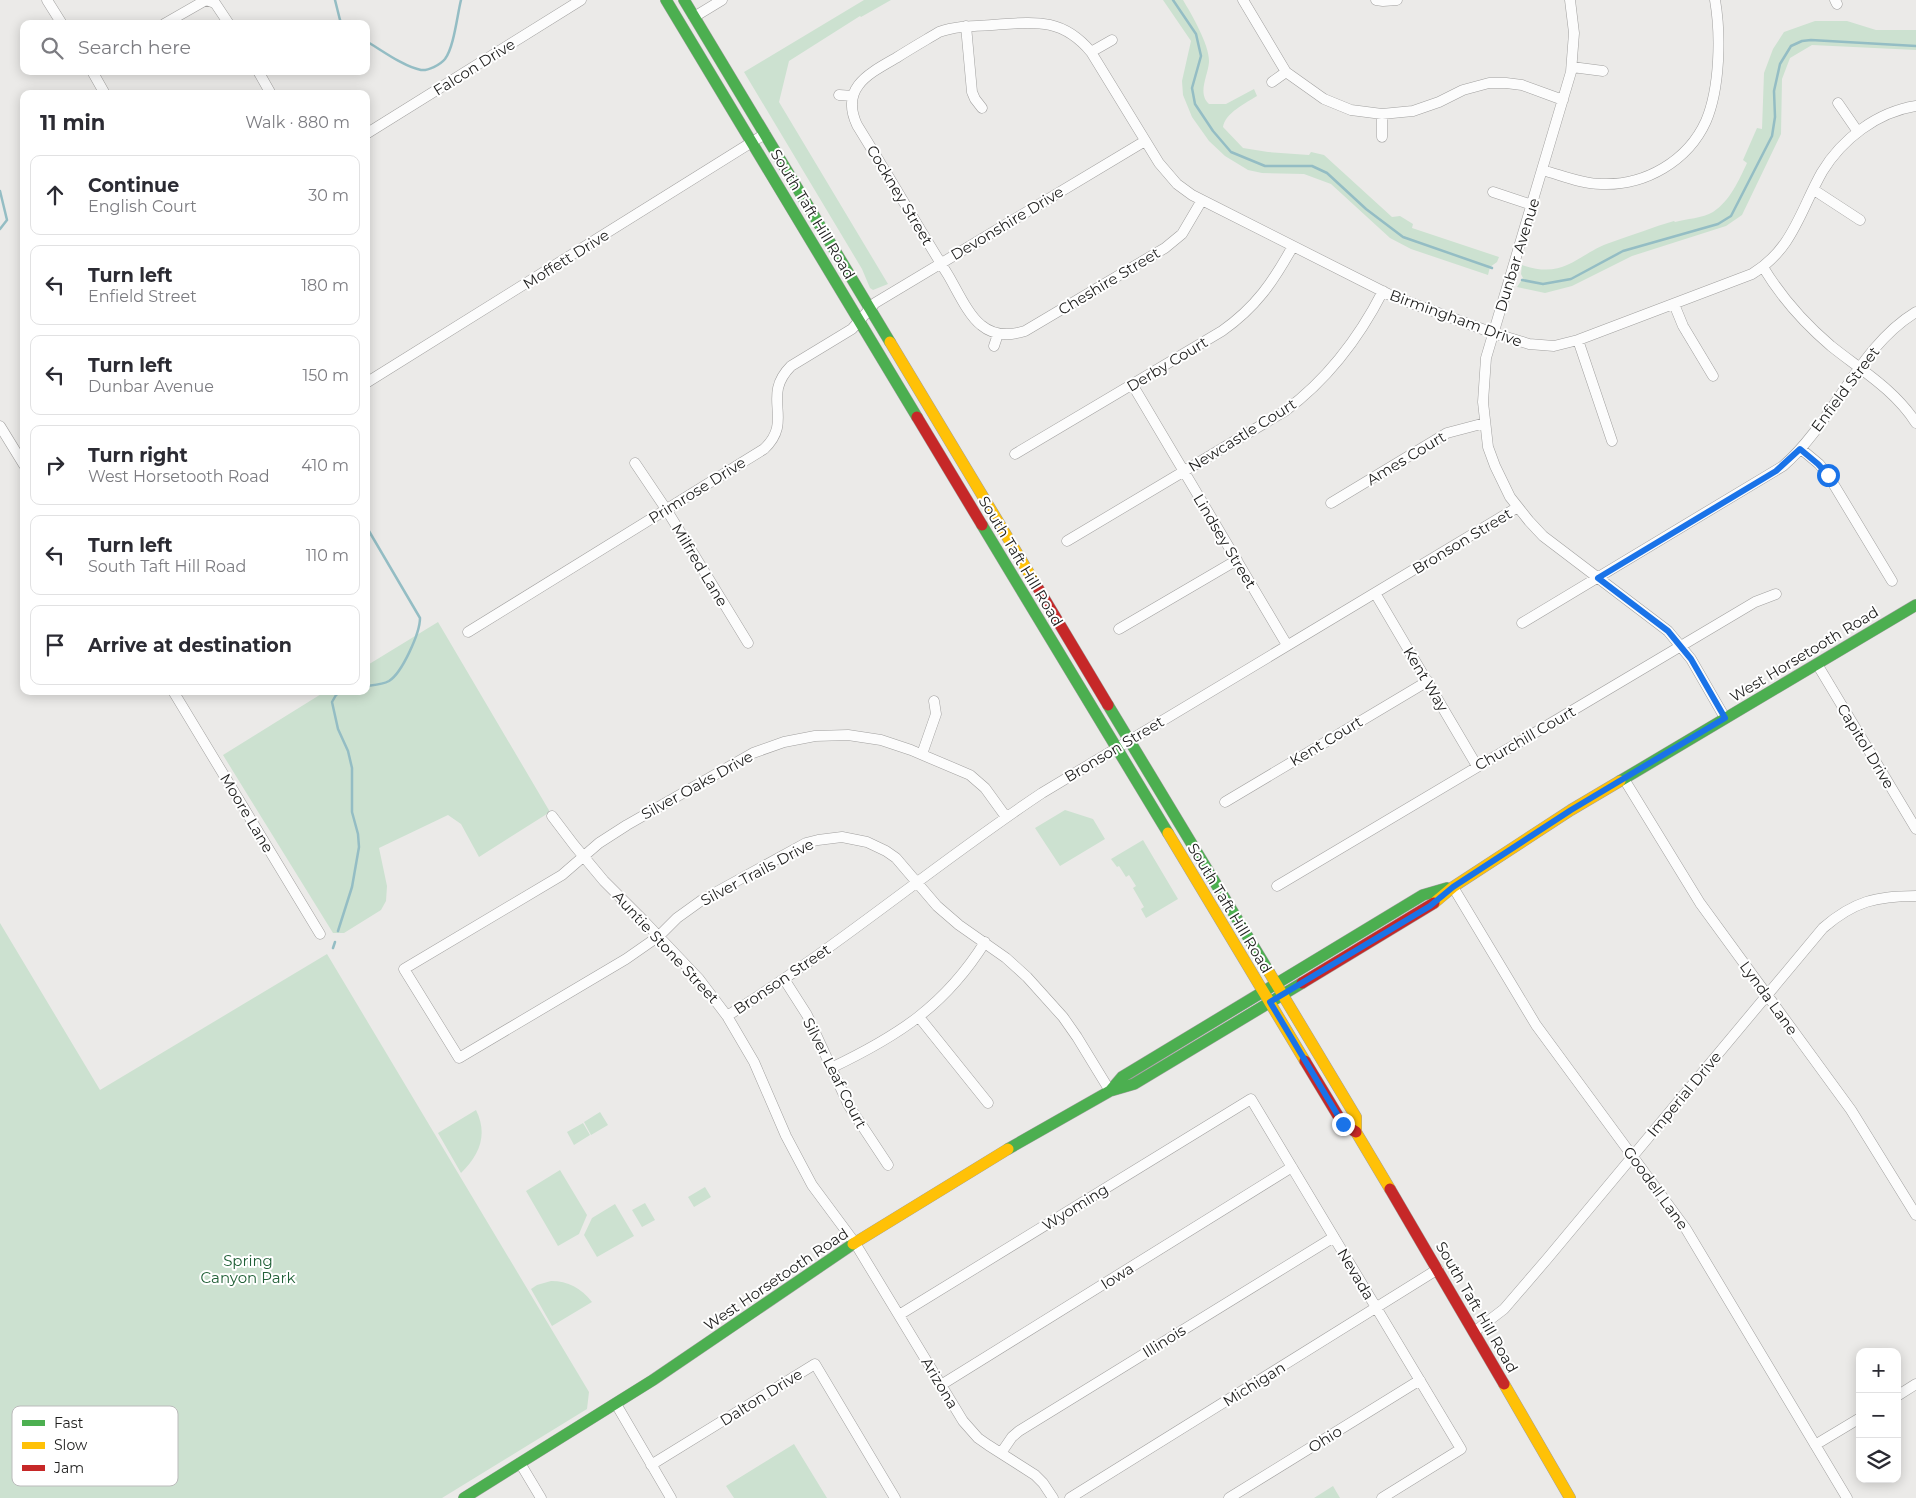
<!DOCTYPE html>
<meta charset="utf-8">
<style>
:root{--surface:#fff;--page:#f7f7f7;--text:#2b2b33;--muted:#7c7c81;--line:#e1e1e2}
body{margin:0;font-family:Montserrat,sans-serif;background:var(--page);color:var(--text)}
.controls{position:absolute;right:15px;bottom:15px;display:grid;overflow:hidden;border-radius:10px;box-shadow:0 2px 12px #0003}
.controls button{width:45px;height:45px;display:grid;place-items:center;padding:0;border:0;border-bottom:1px solid var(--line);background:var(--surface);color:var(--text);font:25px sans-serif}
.stop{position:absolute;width:15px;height:15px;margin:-11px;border:4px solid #1a73e8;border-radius:50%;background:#fff}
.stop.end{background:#1a73e8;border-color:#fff;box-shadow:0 1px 5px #0008}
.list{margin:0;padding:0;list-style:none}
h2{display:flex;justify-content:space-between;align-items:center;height:65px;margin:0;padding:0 20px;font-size:21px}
h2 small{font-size:16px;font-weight:400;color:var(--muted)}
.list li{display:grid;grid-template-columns:32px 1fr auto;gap:15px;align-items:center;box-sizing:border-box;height:80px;margin:0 10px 10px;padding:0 10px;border:1px solid var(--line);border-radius:10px}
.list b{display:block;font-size:19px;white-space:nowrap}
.list p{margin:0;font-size:16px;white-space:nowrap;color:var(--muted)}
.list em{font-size:16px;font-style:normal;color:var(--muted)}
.icon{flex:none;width:28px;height:28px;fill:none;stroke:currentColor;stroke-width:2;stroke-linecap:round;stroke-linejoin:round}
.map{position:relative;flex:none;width:1916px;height:1498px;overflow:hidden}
.search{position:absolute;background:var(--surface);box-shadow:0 2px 12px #0003;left:20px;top:20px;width:350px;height:55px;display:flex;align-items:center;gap:12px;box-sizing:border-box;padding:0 18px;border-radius:10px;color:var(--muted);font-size:19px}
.panel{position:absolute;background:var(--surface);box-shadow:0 2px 12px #0003;left:20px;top:90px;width:350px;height:605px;border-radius:10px}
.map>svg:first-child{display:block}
.green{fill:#cce1d0}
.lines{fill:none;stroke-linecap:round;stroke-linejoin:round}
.stream{stroke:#94bdc4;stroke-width:2.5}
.street-casing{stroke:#a1a09f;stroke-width:11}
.fast-casing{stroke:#a1a09f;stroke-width:12}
.slow-casing{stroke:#a1a09f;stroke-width:12}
.jam-casing{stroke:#a1a09f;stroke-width:12}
.street{stroke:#fcfcfc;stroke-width:10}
.fast{stroke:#4caf50;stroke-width:11}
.slow{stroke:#ffc107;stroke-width:11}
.jam{stroke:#c62828;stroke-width:11}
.route{stroke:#1a73e8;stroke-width:6}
.labels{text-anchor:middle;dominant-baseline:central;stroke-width:4;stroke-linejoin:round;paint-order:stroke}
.street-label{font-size:15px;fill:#1d1d1c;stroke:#fff}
.park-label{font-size:15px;fill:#206037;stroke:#fff}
.key{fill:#fff;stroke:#bbb;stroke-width:1}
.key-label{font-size:14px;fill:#1d1d1c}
</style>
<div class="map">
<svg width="1916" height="1498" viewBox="0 0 1916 1498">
<rect width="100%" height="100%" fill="#ebeae8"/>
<path class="green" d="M864 0H891L861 17 860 16 789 61 779 102 888 284 873 290 870 288 862 269 744 72Z
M1163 0H1183C1192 15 1210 46 1209 62 1208 76 1197 93 1209 104H1226L1254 89 1257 96C1246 103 1225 113 1223 127L1243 148 1268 152 1309 155 1311 152 1324 155 1392 217 1400 216 1413 224 1412 228 1499 257 1497 262 1490 267 1488 275 1411 249 1390 238 1331 184 1304 174 1262 173 1248 170 1225 156 1209 141 1192 117 1183 95 1182 81 1191 41Z
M1815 21H1847L1876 30H1916V50L1812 45 1790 58 1782 79 1781 134 1742 215 1726 226 1632 256 1572 286 1545 293 1517 287 1523 278 1521 274 1522 265C1566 280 1576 254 1612 242 1633 235 1653 227 1674 221L1675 222C1686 219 1703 218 1713 212 1730 201 1739 180 1747 163L1743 160 1757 128 1762 129 1764 73 1773 49 1784 32Z
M438 622 550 812 479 857 461 824 448 815 379 848 387 886 386 901 381 910 344 933H333L223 755 326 691H366V666Z
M1065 810 1093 819 1105 839 1060 866 1035 828Z
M1143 840 1178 899 1146 918 1141 909 1144 907 1133 888 1136 886 1129 875 1126 877 1119 866 1117 867 1111 859Z
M0 923 100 1090 327 954 589 1392 587 1409 442 1498H0Z
M476 1110C488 1134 480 1155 461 1173L438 1133Z
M600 1112 608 1125 591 1135 584 1122Z
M583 1123 590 1135 574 1145 567 1132Z
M560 1170 587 1215 579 1234 558 1246 526 1191Z
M705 1187 711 1197 694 1207 688 1197Z
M645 1203 655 1220 642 1227 632 1210Z
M615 1204 634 1236 597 1257 584 1235 592 1218Z
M551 1281C568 1281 581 1288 592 1302L552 1326 531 1289 537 1285Z
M794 1444 827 1498H734L726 1486Z
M1333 1486 1340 1498H1314Z"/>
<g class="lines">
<path class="stream" d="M335 0 340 20 343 24
M1173 0 1196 34 1201 56 1192 88 1195 104 1213 131 1231 152 1265 166H1312L1327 173 1366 209 1403 237 1492 268
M366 41C380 49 404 67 421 70 428 71 440 65 445 59 454 47 457 16 461 0
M0 191 7 220 0 229
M1522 280 1543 284 1571 279 1623 251 1718 224 1731 216 1772 136 1775 117 1774 91 1780 64 1791 46 1802 41 1811 40 1916 46
M366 526 420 618C420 633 402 673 389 681 382 685 374 685 366 686
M338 931 352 887 359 847 358 834 352 812V768L348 751 338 729 332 702 336 695 342 691
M333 948 335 942"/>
<defs>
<path id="street" d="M47 0 62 24
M1243 0 1286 72 1324 99 1351 110 1382 114 1413 111 1439 102 1463 90 1489 83H1506L1522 85 1563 100
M1376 0 1383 1 1397 0
M1570 0 1574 33 1571 72 1486 358 1483 402 1488 447 1495 466 1510 497 1529 521 1543 536 1668 631 1691 659 1725 718
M1835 0 1837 4
M694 17 722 0
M164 24 206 0 215 3 229 24
M966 26 972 92 975 99 982 108
M1091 52 1112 40
M1572 67 1603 71
M92 71 105 94
M258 71 271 94
M1272 82 1286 72
M839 95 853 96
M1838 103 1858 132
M1382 114V137
M366 134 581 0
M1542 170C1561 175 1581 184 1601 184 1645 186 1688 161 1706 121 1720 88 1721 35 1715 0
M1814 190 1860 220
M1493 192 1532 205
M1202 200 1182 234 1165 248 1025 331C1009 336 994 336 981 325 968 315 957 290 948 275 917 225 888 175 857 125 840 88 868 74 896 58 910 49 924 41 939 32 956 26 974 26 992 25 1034 22 1062 17 1091 52L1159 163 1177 184 1192 195 1392 296 1493 333 1529 344 1554 346 1578 340 1752 274C1793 249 1800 211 1822 172 1842 139 1877 112 1916 106
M1763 267C1781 297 1804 323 1831 346 1861 370 1895 390 1916 423
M1674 304 1683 326 1713 376
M1578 340 1612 441
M994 346 998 334
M366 383 765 134
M1132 384 1287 645
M0 426 24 465
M1801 449 1819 464 1828 475 1892 581
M1015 454 1222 331C1256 307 1273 282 1293 246
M635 463 666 509 748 643
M1331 503 1447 433 1485 423
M1067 541 1285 411C1328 379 1359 338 1383 291
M1375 593 1477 766
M1522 623 1783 466C1834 422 1858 347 1916 312
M1119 629 1237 560
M468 632 764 449C795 420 760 397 791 366L852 329 875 303 1145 141
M1817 664 1916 829
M173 691 320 934
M922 754 936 714 934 701
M1624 779 1700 903 1851 1110 1916 1215
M1225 802 1428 681
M552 816 574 845 604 881 644 921 699 979 727 1016 754 1062 786 1136 812 1185 855 1243 963 1421 978 1438 988 1445 1035 1475 1043 1483 1053 1498
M1006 817 985 788 970 775 911 750 881 740 848 735 815 736 784 742 753 753 627 825 599 843 562 875 404 969 459 1058 626 959 659 936 677 918 702 900 806 843 818 840 842 837 867 842 886 851 896 858 937 906 959 925 1006 958 1027 977 1063 1017 1077 1037 1110 1091
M1277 886 1755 602 1776 594
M1453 887 1536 1025 1686 1229 1847 1498
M784 979 807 1015 849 1106 888 1165
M727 1016C837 948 935 864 1042 793L1518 507
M919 1017 988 1103
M831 1068C898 1036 945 1006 985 942
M899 1315 1251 1099 1461 1449 1382 1498
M1474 1332 1504 1309 1547 1259 1823 928C1854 901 1877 896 1916 896
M941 1385 1292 1167
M1897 1396 1916 1384
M616 1404 671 1498
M1815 1445 1860 1418
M1001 1453 1012 1437 1019 1431 1334 1237
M520 1463 541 1498
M651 1465 815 1364 895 1498
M1070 1498 1438 1269
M1229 1498 1420 1380"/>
<path id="fast" d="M666 0 917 417
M684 0 890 342
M982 525 1168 833
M1108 705 1269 972
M1620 781 1916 605
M1110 1091 1122 1077 1423 895 1447 888
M1008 1149 1110 1091 1134 1084 1302 983
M464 1498 653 1380 853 1244"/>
<path id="slow" d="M890 342 1035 583
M1168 833 1305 1061
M1434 903 1453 887 1571 810 1620 781
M1269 972 1356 1117V1132L1390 1189
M853 1244 1008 1149
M1504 1384 1570 1498"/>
<path id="jam" d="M917 417 982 525
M1035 583 1108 705
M1302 983 1434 903
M1305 1061 1343 1124 1356 1132
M1390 1189 1504 1384"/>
</defs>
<use href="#street" class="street-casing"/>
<use href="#fast" class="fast-casing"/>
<use href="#slow" class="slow-casing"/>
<use href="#jam" class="jam-casing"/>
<use href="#street" class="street"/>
<use href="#fast" class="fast"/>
<use href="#slow" class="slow"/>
<use href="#jam" class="jam"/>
</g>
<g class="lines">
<path class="route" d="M1343 1124 1270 1002 1430 906 1453 887 1571 810 1725 718 1691 659 1668 631 1598 578 1776 471 1800 449 1818 464 1828 475"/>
</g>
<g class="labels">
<g class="street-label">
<text transform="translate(474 67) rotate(-32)">Falcon Drive</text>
<text transform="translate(900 195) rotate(59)">Cockney Street</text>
<text transform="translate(813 214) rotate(59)">South Taft Hill Road</text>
<text transform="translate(1007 223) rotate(-31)">Devonshire Drive</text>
<text transform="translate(1517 255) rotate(-73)">Dunbar Avenue</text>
<text transform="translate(566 259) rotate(-32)">Moffett Drive</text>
<text transform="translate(1109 281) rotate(-31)">Cheshire Street</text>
<text transform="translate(1456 318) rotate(20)">Birmingham Drive</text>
<text transform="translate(1167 364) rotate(-31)">Derby Court</text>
<text transform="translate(1845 389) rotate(-53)">Enfield Street</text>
<text transform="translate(1242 435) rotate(-32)">Newcastle Court</text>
<text transform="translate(1406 458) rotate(-31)">Ames Court</text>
<text transform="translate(697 490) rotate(-32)">Primrose Drive</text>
<text transform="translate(1225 541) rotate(59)">Lindsey Street</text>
<text transform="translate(1462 541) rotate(-31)">Bronson Street</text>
<text transform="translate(1021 561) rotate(59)">South Taft Hill Road</text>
<text transform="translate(700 565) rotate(59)">Milfred Lane</text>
<text transform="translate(1804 654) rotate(-31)">West Horsetooth Road</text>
<text transform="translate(1426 679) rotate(59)">Kent Way</text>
<text transform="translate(1525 738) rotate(-30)">Churchill Court</text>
<text transform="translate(1326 741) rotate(-31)">Kent Court</text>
<text transform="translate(1866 746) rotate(59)">Capitol Drive</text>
<text transform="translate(1114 749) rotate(-31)">Bronson Street</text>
<text transform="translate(697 785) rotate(-29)">Silver Oaks Drive</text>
<text transform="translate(247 813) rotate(59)">Moore Lane</text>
<text transform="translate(757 872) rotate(-28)">Silver Trails Drive</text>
<text transform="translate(1230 908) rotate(59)">South Taft Hill Road</text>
<text transform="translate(666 947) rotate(47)">Auntie Stone Street</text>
<text transform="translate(782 979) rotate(-34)">Bronson Street</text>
<text transform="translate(1769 998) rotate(54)">Lynda Lane</text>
<text transform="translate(835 1073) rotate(63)">Silver Leaf Court</text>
<text transform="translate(1684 1094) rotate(-50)">Imperial Drive</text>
<text transform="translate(1656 1188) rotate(54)">Goodell Lane</text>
<text transform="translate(1075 1207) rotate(-32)">Wyoming</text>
<text transform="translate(1356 1274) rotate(59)">Nevada</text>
<text transform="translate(1117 1276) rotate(-32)">Iowa</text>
<text transform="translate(776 1279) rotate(-34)">West Horsetooth Road</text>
<text transform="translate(1477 1307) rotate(60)">South Taft Hill Road</text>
<text transform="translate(1164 1341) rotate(-32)">Illinois</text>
<text transform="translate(940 1383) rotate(59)">Arizona</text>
<text transform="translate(1254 1384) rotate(-32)">Michigan</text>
<text transform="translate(761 1397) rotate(-32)">Dalton Drive</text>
<text transform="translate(1325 1439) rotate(-32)">Ohio</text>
</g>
<g class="park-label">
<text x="248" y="1260">Spring<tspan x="248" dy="17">Canyon Park</tspan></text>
</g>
</g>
<rect x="12" y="1406" width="166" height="80" rx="8" class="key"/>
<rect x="22" y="1420" width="23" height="6" fill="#4caf50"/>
<rect x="22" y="1442" width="23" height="7" fill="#ffc107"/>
<rect x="22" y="1465" width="23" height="6" fill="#c62828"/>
<g class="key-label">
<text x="54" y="1428">Fast</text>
<text x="54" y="1450">Slow</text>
<text x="54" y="1473">Jam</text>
</g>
</svg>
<div class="controls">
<button>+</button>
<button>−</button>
<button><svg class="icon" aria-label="layers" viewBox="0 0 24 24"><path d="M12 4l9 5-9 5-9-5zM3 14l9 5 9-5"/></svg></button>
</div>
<div class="stop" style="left:1828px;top:475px"></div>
<div class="stop end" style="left:1343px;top:1124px"></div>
<div class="search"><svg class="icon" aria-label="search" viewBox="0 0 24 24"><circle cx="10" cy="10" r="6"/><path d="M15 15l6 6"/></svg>Search here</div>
<section class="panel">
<h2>11 min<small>Walk · 880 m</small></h2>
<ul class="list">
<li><svg class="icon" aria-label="ahead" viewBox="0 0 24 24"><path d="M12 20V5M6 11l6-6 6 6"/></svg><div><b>Continue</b><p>English Court</p></div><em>30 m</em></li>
<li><svg class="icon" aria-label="left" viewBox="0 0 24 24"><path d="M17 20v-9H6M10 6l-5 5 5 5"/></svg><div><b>Turn left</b><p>Enfield Street</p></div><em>180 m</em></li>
<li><svg class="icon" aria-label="left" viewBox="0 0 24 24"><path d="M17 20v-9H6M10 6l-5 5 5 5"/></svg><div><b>Turn left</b><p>Dunbar Avenue</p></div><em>150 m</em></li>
<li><svg class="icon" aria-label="right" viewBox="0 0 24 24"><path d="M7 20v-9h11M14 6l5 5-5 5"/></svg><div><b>Turn right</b><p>West Horsetooth Road</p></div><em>410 m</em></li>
<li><svg class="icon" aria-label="left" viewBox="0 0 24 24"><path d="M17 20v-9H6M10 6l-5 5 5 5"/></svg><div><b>Turn left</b><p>South Taft Hill Road</p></div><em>110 m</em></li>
<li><svg class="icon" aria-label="arrive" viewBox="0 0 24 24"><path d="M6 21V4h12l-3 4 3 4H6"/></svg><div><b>Arrive at destination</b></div></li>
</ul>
</section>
</div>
